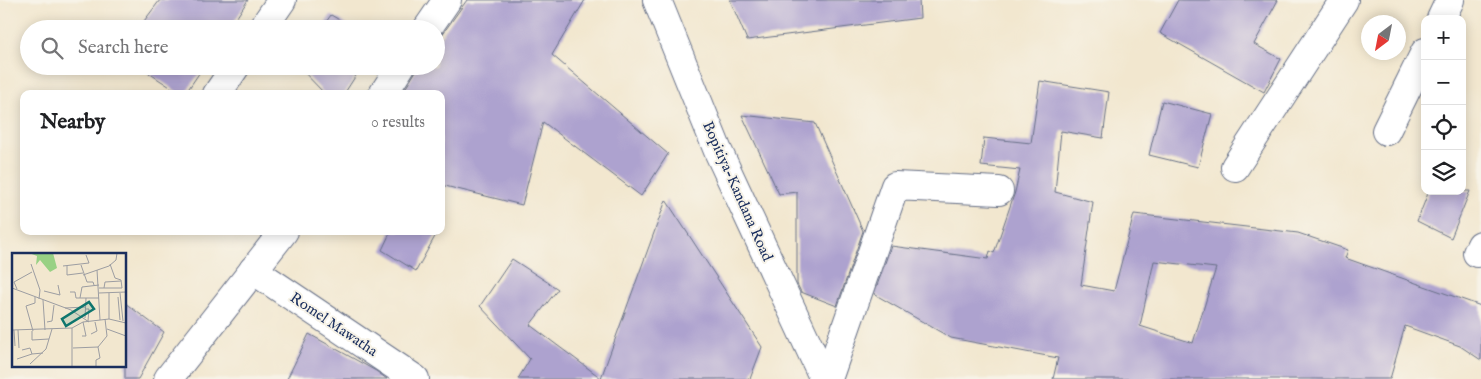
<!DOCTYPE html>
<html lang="en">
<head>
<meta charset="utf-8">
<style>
	body { margin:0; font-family:"IM FELL English",serif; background:#f2f2f2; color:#202124 }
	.controls { position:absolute; right:15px; top:15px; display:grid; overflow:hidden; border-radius:10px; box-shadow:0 2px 12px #0003 }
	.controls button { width:45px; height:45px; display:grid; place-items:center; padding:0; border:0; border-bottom:1px solid #e0e0e0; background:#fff; color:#202124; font:25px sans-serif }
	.compass { position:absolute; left:1361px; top:15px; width:45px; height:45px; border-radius:50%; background:#fff; box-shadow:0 2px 12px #0003; rotate:212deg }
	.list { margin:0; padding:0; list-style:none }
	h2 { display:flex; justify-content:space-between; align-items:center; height:65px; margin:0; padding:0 20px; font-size:21px }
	h2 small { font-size:16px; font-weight:400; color:#757577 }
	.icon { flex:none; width:28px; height:28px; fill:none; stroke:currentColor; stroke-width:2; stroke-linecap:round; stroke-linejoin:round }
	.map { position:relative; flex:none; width:1481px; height:379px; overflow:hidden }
	.search { position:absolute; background:#fff; box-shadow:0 2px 12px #0003; left:20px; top:20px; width:425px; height:55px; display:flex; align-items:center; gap:12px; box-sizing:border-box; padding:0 18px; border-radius:28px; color:#757577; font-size:19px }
	.panel { position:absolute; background:#fff; box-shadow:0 2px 12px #0003; left:20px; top:90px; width:425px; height:145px; border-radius:10px }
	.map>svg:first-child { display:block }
	.building { fill:#ada2cf; fill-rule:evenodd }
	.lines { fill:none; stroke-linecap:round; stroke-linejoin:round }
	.minor-casing { stroke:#666f86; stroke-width:30 }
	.tertiary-casing { stroke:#666f86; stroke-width:30 }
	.minor { stroke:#fff; stroke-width:28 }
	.tertiary { stroke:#fff; stroke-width:28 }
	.labels { text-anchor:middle; stroke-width:4; stroke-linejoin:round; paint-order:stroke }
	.street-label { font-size:15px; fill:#1b2f5e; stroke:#f7f3e8 }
	.inset-road { fill:none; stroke:#9c9da2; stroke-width:1 }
	.view { fill:#0f766e; fill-opacity:0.15; stroke:#0f766e; stroke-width:2.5 }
	.inset-edge { fill:none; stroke:#1b2f5e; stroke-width:2.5 }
</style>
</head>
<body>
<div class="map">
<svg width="1481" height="379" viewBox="0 0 1481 379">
	<rect width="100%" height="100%" fill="#f7f3e8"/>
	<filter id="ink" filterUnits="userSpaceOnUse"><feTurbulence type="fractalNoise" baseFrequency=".02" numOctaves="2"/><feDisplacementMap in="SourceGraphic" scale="10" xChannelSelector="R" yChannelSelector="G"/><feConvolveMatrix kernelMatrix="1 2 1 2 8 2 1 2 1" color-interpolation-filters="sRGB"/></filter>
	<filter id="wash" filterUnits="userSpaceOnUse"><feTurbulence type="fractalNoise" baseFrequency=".0096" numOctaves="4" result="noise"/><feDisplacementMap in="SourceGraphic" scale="20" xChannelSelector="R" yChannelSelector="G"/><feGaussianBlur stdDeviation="1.12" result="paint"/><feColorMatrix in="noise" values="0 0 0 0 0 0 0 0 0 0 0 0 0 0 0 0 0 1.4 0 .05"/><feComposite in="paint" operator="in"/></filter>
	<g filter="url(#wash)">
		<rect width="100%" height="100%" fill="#f2e7cf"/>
		<g id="blocks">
			<g class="building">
				<path d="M160,0h88l-19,29h-91z"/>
				<path d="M467,0h118l-33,55 116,99 -27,42 -98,-74 -21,83 -81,-20v-91h-39l17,-28h17v-23z"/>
				<path d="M730,0h189l1,18 -173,22z"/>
				<path d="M1178,0h100l-24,44 27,15 -17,33 -104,-59z"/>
				<path d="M331,15l24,14h-34z"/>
				<path d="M138,66h66l-19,28h-4z"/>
				<path d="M298,66h64l-18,28h-19z"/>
				<path d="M1040,81l69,11 -6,46 -42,-7 -6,61 38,10 -12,83 33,6 20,-77 164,19 50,17 -3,8 136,48v54l-21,-14 -55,-20 -15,53h-337l5,-21 -107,-20 -77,-44 17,-48 97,13 2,-8 4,2 21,-61 5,-22 -39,-4 3,-28 47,5zM1154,261l62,7 -23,75 -53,-17z"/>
				<path d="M1162,101l50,13 -14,53 -49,-12z"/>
				<path d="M742,115l73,8 48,108 -26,75 -36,-14 -4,-8v-92l-18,2z"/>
				<path d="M1429,191h41l-19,47 -34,-17z"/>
				<path d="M666,200l96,147 -12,32h-232l12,-20 -50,-53 32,-47 46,30 -28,36 71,53z"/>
				<path d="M391,231h47l-22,40 -34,-21z"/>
				<path d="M125,303l39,29 -26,47h-13z"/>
				<path d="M309,334l67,37 11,8h-100z"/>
			</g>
		</g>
	</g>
	<g filter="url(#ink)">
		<use href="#blocks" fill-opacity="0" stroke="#666f86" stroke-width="1"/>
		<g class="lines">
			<defs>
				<g id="minor">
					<path d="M1441,19l9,-19"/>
					<path d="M262,29l20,-29"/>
					<path d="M427,29l20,-29"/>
					<path d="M217,94l19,-28"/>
					<path d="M383,94l18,-28"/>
					<path d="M1386,131l39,-79"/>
					<path d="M1235,167l109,-167"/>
					<path d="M1477,253l4,-8"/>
					<path d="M253,270l162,109"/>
					<path d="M168,379l116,-148"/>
					<path d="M828,379l67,-193 104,5"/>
				</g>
				<path id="tertiary" d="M657,0l61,151 106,228"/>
			</defs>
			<use href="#minor" class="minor-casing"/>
			<use href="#tertiary" class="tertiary-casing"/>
			<use href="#minor" class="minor"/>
			<use href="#tertiary" class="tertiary"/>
		</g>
	</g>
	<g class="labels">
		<g class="street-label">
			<text transform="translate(738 191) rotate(66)" y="5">Bopitiya-Kandana Road</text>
			<text transform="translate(334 324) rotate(34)" y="5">Romel Mawatha</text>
		</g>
	</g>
	<g transform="translate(12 253)">
		<rect width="114" height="114" fill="#f2e7cf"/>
		<path d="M17,0h24l4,15 -7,4 -10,-12 -4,5 1,-9z" fill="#98d184"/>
		<path class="inset-road" d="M19,11l9,26 -1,9M69,12l6,17h6l1,3M51,13l26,-3 -3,-8M55,13v9l16,-2M85,17l3,50M71,22l26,-9 7,-6 1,-7M0,35l59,22 18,12M87,35h23l-1,-8 -6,-2 -5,-14M92,35l1,-6 16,-1M5,36l-3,-7 18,-10M32,38l16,4 -2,-10M58,39h5l1,6h23M87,40l27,-1M97,40v26M108,40l3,28M106,44l2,23M68,45l2,-11 17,-2M31,47l2,30M53,55l21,-1M74,56h3l-1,12M73,65l1,-20M35,69l5,-1 2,-16M60,75v38M95,76l19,7M0,77l60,-2 11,-6 26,-3 17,4M2,77l1,16M6,77l1,18M20,78v9l17,-1M21,78l-7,-25 9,-3v-6M79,81l6,-3 -2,-9M70,83h4l-3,-14M61,95l25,-1 9,-11 -2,-17M10,97l8,-2 2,6 11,-1M5,106l15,-5M18,111l16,-15 6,-20M84,113v-6l4,-2 -2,-11"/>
		<path class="view" d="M77,49l5,7 -28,17 -4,-7z"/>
		<rect width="114" height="114" class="inset-edge"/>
	</g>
</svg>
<div class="controls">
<button>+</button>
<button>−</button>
<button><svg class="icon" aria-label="locate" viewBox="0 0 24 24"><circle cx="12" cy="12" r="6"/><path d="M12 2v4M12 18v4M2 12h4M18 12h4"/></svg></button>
<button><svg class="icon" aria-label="layers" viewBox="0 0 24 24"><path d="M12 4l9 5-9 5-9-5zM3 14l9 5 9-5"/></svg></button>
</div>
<svg class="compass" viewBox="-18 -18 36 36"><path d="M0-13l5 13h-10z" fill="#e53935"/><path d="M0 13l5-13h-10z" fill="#757577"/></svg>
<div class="search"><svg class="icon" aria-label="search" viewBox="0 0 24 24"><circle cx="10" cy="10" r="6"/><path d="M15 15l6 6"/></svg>Search here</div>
<section class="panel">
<h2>Nearby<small>0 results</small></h2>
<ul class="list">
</ul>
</section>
</div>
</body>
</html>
